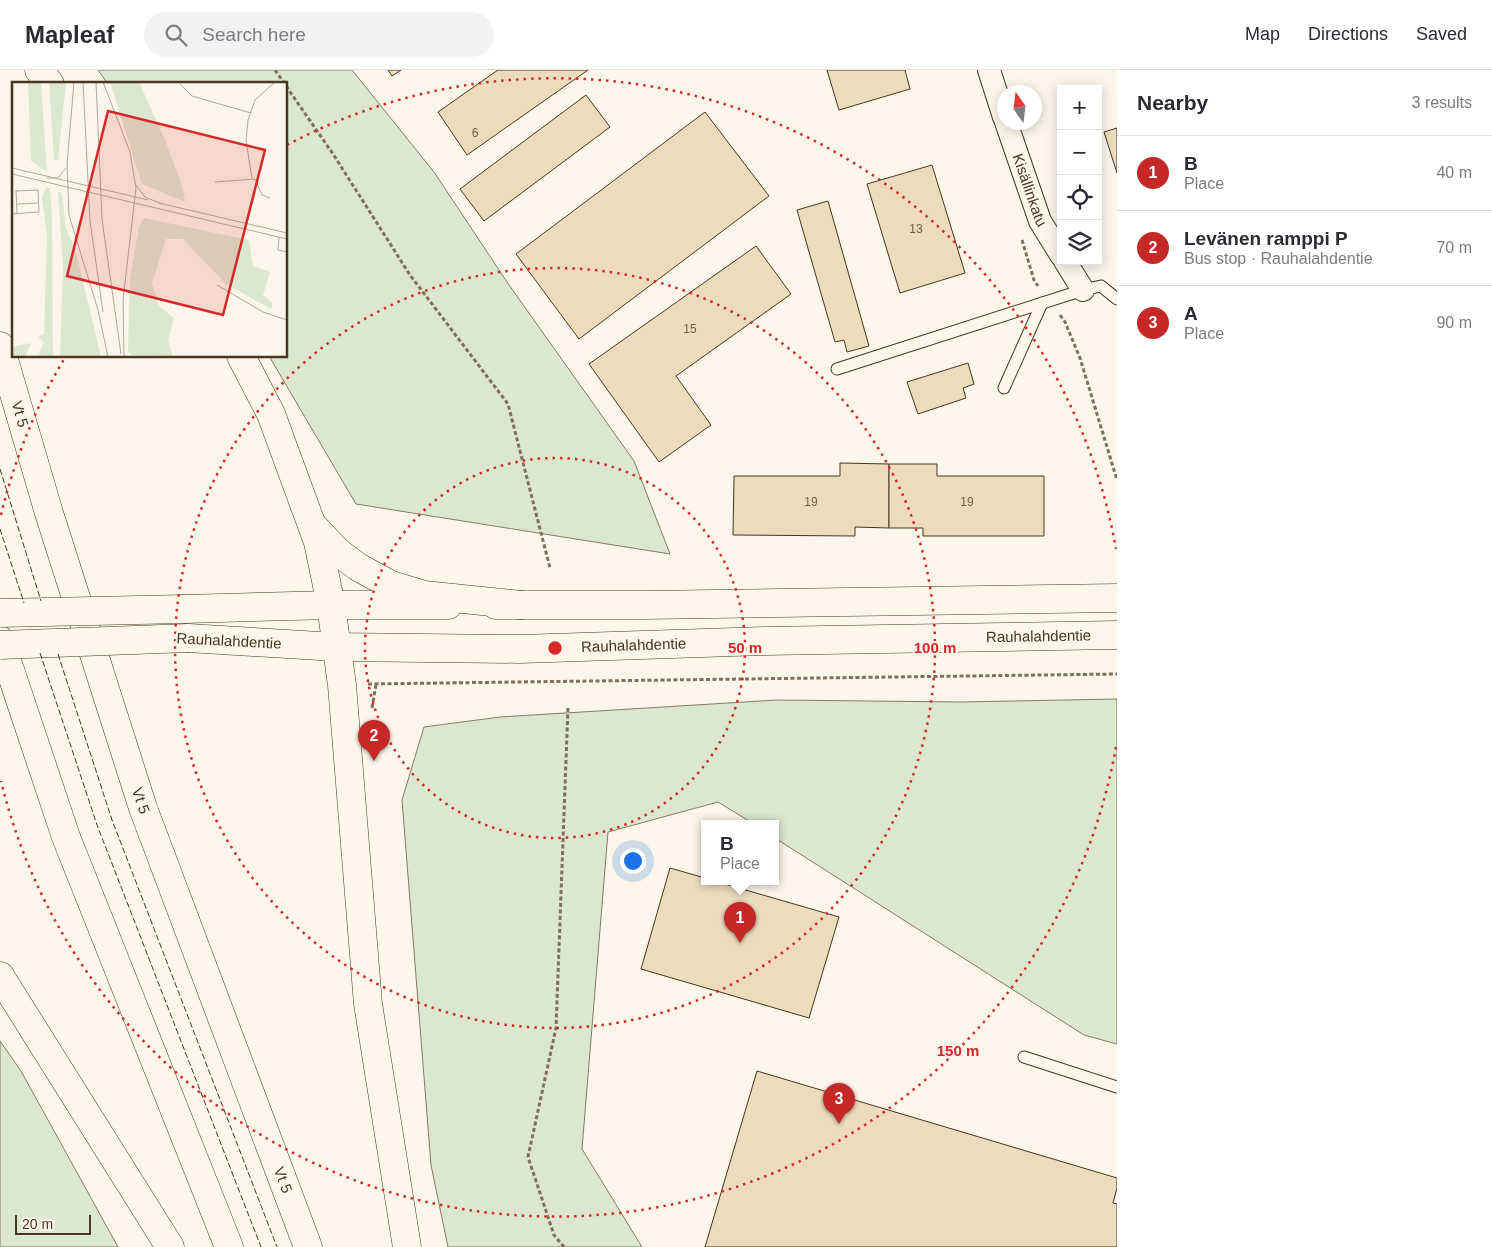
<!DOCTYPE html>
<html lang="en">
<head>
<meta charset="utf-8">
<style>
	body { margin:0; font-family:Arial,sans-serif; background:#f2f2f3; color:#2b2b33 }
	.controls { position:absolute; right:15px; top:15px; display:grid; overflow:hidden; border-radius:0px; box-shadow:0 2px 12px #0003 }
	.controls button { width:45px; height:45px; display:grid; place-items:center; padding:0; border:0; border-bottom:1px solid #e1e1e2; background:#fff; color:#2b2b33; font:25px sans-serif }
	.compass { position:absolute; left:997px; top:15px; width:45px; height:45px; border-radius:50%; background:#fff; box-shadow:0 2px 12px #0003; rotate:346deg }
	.scale { position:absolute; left:15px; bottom:12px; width:76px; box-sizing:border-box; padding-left:5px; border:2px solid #4a3520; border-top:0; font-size:14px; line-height:18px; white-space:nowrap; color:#4a3520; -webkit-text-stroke:4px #fbf6e9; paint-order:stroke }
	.you { position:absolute; left:632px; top:790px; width:18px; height:18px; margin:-12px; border:4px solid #fff; border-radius:50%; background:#1a73e8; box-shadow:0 0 0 8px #1a73e833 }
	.badge { display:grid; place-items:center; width:32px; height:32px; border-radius:50%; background:#c62828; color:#fff; font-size:16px; font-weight:700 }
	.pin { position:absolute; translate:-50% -41px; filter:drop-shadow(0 1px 2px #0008) }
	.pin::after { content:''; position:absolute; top:26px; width:18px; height:15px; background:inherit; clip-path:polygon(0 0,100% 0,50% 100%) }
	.popup { position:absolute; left:701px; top:750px; width:78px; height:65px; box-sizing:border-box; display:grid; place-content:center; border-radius:0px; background:#fff; filter:drop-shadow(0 1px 4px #0005); font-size:16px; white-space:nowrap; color:#7c7c81 }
	.popup b { font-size:19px; color:#2b2b33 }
	.popup::after { content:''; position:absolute; left:50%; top:100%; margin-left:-10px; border:10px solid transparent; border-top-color:#fff }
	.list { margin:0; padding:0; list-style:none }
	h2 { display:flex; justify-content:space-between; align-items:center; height:65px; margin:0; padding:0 20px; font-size:21px }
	h2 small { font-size:16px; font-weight:400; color:#7c7c81 }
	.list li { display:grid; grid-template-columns:32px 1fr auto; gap:15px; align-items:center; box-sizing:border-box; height:75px; padding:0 20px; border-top:1px solid #e1e1e2 }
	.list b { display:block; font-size:19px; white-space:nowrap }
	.list p { margin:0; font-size:16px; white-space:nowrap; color:#7c7c81 }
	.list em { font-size:16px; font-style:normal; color:#7c7c81 }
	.icon { flex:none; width:28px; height:28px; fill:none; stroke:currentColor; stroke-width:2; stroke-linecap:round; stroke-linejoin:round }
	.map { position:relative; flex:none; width:1117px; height:1177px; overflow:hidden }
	header { display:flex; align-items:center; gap:30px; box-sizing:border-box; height:70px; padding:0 25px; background:#fff; border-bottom:1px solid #e1e1e2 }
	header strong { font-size:24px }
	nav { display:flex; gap:28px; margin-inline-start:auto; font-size:18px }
	.search { width:350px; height:45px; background:#f2f2f3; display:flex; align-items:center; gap:12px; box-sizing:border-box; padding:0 18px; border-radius:28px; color:#7c7c81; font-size:19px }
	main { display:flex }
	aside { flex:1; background:#fff }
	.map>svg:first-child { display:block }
	.green { fill:#dce7d0; stroke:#887966 }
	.building { fill:#ecdcbc; stroke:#4a3520 }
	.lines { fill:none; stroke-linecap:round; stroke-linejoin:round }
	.lane-casing { stroke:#4a3520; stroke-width:13 }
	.street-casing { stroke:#4a3520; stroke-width:24 }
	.secondary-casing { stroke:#4a3520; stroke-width:29 }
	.highway-casing { stroke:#4a3520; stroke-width:29 }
	.path { stroke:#7f6f5c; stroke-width:3; stroke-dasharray:4 2.5; stroke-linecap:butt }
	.lane { stroke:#fbf6e9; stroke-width:11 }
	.street { stroke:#fbf6e9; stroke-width:22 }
	.secondary { stroke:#fbf6e9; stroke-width:28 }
	.highway { stroke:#fbf6e9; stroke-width:28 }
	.secondary-bridge-casing { stroke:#4a3520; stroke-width:29; stroke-linecap:butt }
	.secondary-bridge { stroke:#fbf6e9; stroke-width:28 }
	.fence { stroke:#4a3520; stroke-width:1; stroke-dasharray:6 2.5; stroke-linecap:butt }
	.ring { fill:none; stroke:#d62828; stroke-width:2.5; stroke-dasharray:2.5 5 }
	.labels { text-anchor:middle; stroke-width:4; stroke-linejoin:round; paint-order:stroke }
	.number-label { font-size:12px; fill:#725f47 }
	.street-label { font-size:15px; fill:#4a3520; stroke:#fbf6e9 }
	.inset-road { fill:none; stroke:#b4a999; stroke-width:1 }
	.view { fill:#d62828; fill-opacity:0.15; stroke:#d62828; stroke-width:2.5 }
	.inset-edge { fill:none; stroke:#4a3520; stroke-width:2.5 }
	.centre { fill:#d62828; stroke:#fbf6e9; stroke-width:2.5 }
	.ring-label { font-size:15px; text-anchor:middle; font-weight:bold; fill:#d62828; stroke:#fbf6e9; stroke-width:4; stroke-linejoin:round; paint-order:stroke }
</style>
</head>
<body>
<header>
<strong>Mapleaf</strong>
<div class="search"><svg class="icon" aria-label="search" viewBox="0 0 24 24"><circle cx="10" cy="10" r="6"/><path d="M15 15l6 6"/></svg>Search here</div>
<nav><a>Map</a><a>Directions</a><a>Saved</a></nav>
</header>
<main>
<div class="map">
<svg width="1117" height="1177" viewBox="0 0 1117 1177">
	<rect width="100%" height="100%" fill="#fbf6e9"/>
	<g class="green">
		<path d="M98,0h254l82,102 75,113 125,176 36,93 -314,-50 -87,-148h17v-272h-178z"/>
		<path d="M1117,629v345l-33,-9 -309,-197v-14h-21l-36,-22 -110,30 -26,317 60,98h-194l-17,-82 -29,-365 22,-73 76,-10 277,-17 184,2z"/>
		<path d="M0,971l21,30 97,176h-118z"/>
	</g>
	<g class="building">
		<path d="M388,0h13l-9,6z"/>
		<path d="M498,0h90l-121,85 -29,-43z"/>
		<path d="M827,0h78l5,19 -71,21z"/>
		<path d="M586,25l24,32 -126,94 -24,-32z"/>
		<path d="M705,42l64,84 -190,143 -63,-85z"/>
		<path d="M1117,58v45l-13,-41z"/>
		<path d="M932,95l33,108 -65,20 -33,-109z"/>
		<path d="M828,131l41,145 -22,6 -3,-12 -9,2 -38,-132z"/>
		<path d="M756,176l35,48 -115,82 35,49 -52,37 -70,-98z"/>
		<path d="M968,293l6,21 -11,4 3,10 -48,16 -11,-32z"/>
		<path d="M840,393l49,1v64l-34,-1v9l-122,-1 1,-59h106z"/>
		<path d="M889,394h48v12h107v60h-121v-8h-34z"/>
		<path d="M670,798l35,10v4h13l121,35 -30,101 -168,-49z"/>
		<path d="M757,1001l360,107v10l-4,15 4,1v43h-412z"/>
	</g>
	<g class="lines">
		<defs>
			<g id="lane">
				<path d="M837,299l246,-79 18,-4 16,13"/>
				<path d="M1004,318l38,-85"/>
				<path d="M1024,987l93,30"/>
			</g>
			<g id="street">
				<path d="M989,0l15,47"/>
				<path id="s1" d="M1006,52l34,99 21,34"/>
				<path d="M1065,191l18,29"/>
			</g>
			<g id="secondary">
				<path d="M496,535h149l472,-7"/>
				<path d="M185,539l146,-4h117"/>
				<path id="s2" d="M188,568l148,9 184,2 246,-8 351,-6"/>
			</g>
			<g id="highway">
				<path d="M39,0l11,14"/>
				<path id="s3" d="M0,276l49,167 94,295 165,439"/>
				<path d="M241,286l30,58 47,128 13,63 11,80 26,319 39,243"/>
				<path d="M315,458l23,24 20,15 33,18 33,10 97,10"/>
				<path d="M0,570l66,197 163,410"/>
				<path d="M0,906l170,271"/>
			</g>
		</defs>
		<use href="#lane" class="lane-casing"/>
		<use href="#street" class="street-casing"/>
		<use href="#secondary" class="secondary-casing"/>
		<use href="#highway" class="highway-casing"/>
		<g class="path">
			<path d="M275,0l10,14"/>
			<path d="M286,16l47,68 77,121 98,129 42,164"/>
			<path d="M1022,170l12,40 4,6"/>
			<path d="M1060,245l5,7 15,36 37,122"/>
			<path d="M368,614l749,-10"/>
			<path d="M372,638l4,-24"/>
			<path d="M564,1177l-10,-12 -26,-78 28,-129 12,-321"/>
		</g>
		<use href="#lane" class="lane"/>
		<use href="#street" class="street"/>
		<use href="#secondary" class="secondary"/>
		<use href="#highway" class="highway"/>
		<defs>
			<g id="secondary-bridge">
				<path d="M0,543l185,-4"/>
				<path d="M0,575l188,-7"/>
			</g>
		</defs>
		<use href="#secondary-bridge" class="secondary-bridge-casing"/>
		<use href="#secondary-bridge" class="secondary-bridge"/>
		<g class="fence">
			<path d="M0,399l41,132"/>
			<path d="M0,459l24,74"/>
			<path d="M40,583l57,172 164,422"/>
			<path d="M58,584l54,166 165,427"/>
		</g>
	</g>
	<g class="ring">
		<circle cx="555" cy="578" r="190"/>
		<circle cx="555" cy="578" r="380"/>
		<path d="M1116 677A570 570 0 0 1 1 711M1 445A570 570 0 0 1 64 289M287 75A570 570 0 0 1 1116 479"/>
	</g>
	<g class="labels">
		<g class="number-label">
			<text x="475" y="67">6</text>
			<text x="916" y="163">13</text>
			<text x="690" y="263">15</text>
			<text x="811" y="436">19</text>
			<text x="967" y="436">19</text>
		</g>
		<g class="street-label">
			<text dy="5" stroke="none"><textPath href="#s1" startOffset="72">Kisällinkatu</textPath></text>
			<text dy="5" stroke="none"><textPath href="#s3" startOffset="71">Vt 5</textPath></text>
			<text dy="5" stroke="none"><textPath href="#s2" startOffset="851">Rauhalahdentie</textPath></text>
			<text transform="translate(229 571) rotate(3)" y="5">Rauhalahdentie</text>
			<text dy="5" stroke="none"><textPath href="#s2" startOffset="446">Rauhalahdentie</textPath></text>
			<text dy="5" stroke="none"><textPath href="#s3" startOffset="476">Vt 5</textPath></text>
			<text dy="5" stroke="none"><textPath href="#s3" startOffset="881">Vt 5</textPath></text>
		</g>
	</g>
	<g transform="translate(12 12)">
		<rect width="275" height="275" fill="#fbf6e9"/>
		<path d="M16,0h13l6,90 -16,-11zM37,0h17l-8,78h-4zM98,0h29l26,58 18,48 2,14 -43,-18zM34,105l4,1 2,28 1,141h-15l6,-15 -6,-5 6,-3 3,-98 -5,-38zM46,110l4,1 4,35 10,24 25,105h-41l3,-91zM132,136l105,22 4,26 17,6 -7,23 10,8 -2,6 -45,-25 -43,-45h-17l-14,44 7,23 15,12 -6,23 5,15 -41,-1 -4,-4 2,-72 9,-52zM19,261l-6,14h-13v-10z" fill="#dce7d0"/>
		<path class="inset-road" d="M62,0l-7,82 2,51 29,95 10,47M71,0l7,139 13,91M84,0l6,137 19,135M91,0l27,70 6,36 -13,112 1,57M168,2l12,12 59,17M0,86l136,32M0,92l275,65M35,96h11l8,-10M240,97l-6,-39 2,-20 7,-20 20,-18M203,100l40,-3 7,16 8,3M124,103l9,12 17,7M4,108l1,23M147,121l128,30M5,122l22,-1M0,132l27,-2 -1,-22 -22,1M267,155l-1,13 9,2M205,203l46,27 24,8"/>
		<path class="view" d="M96,29l157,39 -42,165 -156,-39z"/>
		<rect width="275" height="275" class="inset-edge"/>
	</g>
	<circle cx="555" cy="578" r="8" class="centre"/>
	<g class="ring-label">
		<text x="745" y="583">50 m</text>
		<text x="935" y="583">100 m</text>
		<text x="958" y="986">150 m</text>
	</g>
</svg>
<div class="controls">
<button>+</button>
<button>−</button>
<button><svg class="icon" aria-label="locate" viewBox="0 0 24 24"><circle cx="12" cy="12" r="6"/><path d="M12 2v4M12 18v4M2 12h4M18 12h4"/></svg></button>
<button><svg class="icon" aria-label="layers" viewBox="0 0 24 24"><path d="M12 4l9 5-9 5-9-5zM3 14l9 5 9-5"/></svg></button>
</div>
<svg class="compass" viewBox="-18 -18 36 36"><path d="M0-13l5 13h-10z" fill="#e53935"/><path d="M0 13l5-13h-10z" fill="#7c7c81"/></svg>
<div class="scale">20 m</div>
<div class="you"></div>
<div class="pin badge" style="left:740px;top:873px">1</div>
<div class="popup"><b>B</b>Place</div>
<div class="pin badge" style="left:374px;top:691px">2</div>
<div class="pin badge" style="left:839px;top:1054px">3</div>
</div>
<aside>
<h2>Nearby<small>3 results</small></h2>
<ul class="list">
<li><span class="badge">1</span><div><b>B</b><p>Place</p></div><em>40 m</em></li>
<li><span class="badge">2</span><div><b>Levänen ramppi P</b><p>Bus stop · Rauhalahdentie</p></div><em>70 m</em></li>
<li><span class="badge">3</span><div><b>A</b><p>Place</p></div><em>90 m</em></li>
</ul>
</aside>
</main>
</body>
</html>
